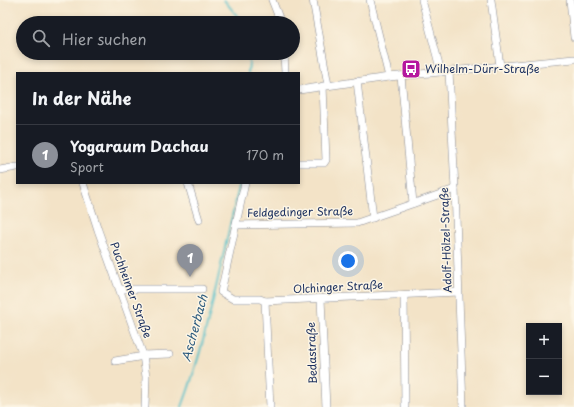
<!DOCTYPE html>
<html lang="de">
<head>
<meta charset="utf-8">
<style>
	body { margin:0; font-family:"Playpen Sans",sans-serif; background:#242831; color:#f1f3f6 }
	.controls { position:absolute; right:12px; bottom:12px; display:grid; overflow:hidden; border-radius:0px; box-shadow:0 2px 6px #0003 }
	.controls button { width:36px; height:36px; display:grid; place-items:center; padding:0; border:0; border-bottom:1px solid #363941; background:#171b24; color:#f1f3f6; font:20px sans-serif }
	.you { position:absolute; left:348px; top:261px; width:14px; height:14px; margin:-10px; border:3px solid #fff; border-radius:50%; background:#1a73e8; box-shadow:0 0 0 6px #1a73e833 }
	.badge { display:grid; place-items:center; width:26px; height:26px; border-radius:50%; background:#8c9099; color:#fff; font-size:13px; font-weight:700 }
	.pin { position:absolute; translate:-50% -33px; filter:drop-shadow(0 1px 2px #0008) }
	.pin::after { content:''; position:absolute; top:21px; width:14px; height:12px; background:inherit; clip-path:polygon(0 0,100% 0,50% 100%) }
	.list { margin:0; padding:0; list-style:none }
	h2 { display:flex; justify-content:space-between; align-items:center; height:52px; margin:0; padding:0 16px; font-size:17px }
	h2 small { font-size:13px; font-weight:400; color:#9ea1a6 }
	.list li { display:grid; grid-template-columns:26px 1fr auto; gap:12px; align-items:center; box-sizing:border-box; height:60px; padding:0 16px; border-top:1px solid #363941 }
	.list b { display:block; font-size:15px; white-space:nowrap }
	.list p { margin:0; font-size:13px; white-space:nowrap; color:#9ea1a6 }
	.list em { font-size:13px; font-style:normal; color:#9ea1a6 }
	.icon { flex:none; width:22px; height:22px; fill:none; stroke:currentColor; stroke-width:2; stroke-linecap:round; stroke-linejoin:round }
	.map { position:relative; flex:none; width:574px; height:407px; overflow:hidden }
	.search { position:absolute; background:#171b24; box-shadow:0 2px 6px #0003; left:16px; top:16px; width:284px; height:44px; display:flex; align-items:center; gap:10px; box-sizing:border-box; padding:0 14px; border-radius:22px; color:#9ea1a6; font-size:15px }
	.panel { position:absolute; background:#171b24; box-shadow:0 2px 6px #0003; left:16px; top:72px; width:284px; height:112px; border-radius:0px }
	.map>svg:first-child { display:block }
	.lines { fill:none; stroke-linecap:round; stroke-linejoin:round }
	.stream { stroke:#51bfc8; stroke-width:2 }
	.minor-casing { stroke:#878992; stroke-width:8 }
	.minor { stroke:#fff; stroke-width:7 }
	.labels { text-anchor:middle; stroke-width:3; stroke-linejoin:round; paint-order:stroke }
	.poi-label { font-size:11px; fill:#1b2f5e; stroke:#fcf5e5; text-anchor:start }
	.street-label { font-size:11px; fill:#1b2f5e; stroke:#fcf5e5 }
	.water-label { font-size:12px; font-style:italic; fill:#2b5a7e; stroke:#fcf5e5 }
</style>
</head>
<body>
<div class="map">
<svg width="574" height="407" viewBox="0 0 574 407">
	<rect width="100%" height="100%" fill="#fcf5e5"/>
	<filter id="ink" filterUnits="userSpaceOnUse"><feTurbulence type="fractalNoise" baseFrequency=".025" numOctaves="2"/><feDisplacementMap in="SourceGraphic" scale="8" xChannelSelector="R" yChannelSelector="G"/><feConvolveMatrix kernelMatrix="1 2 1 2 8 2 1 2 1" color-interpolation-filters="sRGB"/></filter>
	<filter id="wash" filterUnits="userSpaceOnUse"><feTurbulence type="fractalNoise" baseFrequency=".012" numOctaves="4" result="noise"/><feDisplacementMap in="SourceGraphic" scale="16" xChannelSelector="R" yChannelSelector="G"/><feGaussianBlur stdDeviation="0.9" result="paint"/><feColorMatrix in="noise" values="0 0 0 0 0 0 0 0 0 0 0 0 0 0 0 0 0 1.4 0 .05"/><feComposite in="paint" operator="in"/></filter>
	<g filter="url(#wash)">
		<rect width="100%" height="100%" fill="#f3e3c7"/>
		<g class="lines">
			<g class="stream">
				<path d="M224,0l19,23"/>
				<path d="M248,73l2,-20"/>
				<path d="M182,407c27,-72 39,-149 58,-224"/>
			</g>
		</g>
	</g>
	<g filter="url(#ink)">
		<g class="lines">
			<defs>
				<g id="minor">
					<path d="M272,0l9,23"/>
					<path d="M313,0l15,85"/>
					<path d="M370,0l19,77"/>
					<path d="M422,0l19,72"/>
					<path d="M491,0l9,66"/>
					<path d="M570,0l4,37"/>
					<path d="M284,53l1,20"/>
					<path d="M449,71l6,118 8,218"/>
					<path d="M401,76l12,127"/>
					<path d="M357,81l16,137"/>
					<path d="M299,90l90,-13 185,-18"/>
					<path d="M299,163h25l2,-3 -3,-74"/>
					<path d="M0,170l17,-3"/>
					<path d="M83,183l15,47 45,125 3,22 -1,30"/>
					<path d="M188,183l11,37"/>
					<path d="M245,183l-24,109 12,7h27l5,2 193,-9"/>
					<path d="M236,225l121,-2 98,-34"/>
					<path d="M120,289h82"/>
					<path d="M404,295l1,112"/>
					<path d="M321,299l5,108"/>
					<path d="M265,301l5,106"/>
					<path d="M143,355l27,-1"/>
					<path d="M115,361l29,-5"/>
				</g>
			</defs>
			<use href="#minor" class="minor-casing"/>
			<use href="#minor" class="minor"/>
		</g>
	</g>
	<defs>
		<symbol id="bus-square" viewBox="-11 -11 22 22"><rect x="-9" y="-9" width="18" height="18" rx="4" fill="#b5179e" stroke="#fcf5e5"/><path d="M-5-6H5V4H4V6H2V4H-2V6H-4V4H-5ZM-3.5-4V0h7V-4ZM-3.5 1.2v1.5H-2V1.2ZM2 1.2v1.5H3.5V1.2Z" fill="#fff"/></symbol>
	</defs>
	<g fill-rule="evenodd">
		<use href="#bus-square" x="400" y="58" width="22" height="22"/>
	</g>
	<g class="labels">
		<g class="poi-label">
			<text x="425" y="73">Wilhelm-Dürr-Straße</text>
		</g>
		<g class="street-label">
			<text transform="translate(300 212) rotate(-1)" y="4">Feldgedinger Straße</text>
			<text transform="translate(446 240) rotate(-92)" y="4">Adolf-Hölzel-Straße</text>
			<text transform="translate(338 287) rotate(-3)" y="4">Olchinger Straße</text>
			<text transform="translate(131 290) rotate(70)" y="4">Puchheimer Straße</text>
			<text transform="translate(312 353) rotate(-92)" y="4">Bedastraße</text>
		</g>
		<g class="water-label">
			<text transform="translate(195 328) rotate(-75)" y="4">Ascherbach</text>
		</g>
	</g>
</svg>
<div class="controls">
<button>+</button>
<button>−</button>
</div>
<div class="you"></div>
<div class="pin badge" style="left:190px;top:277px">1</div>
<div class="search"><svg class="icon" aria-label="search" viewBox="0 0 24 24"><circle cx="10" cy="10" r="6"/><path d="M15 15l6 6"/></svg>Hier suchen</div>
<section class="panel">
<h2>In der Nähe<small></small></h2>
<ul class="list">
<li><span class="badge">1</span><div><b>Yogaraum Dachau</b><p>Sport</p></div><em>170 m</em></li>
</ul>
</section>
</div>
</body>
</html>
